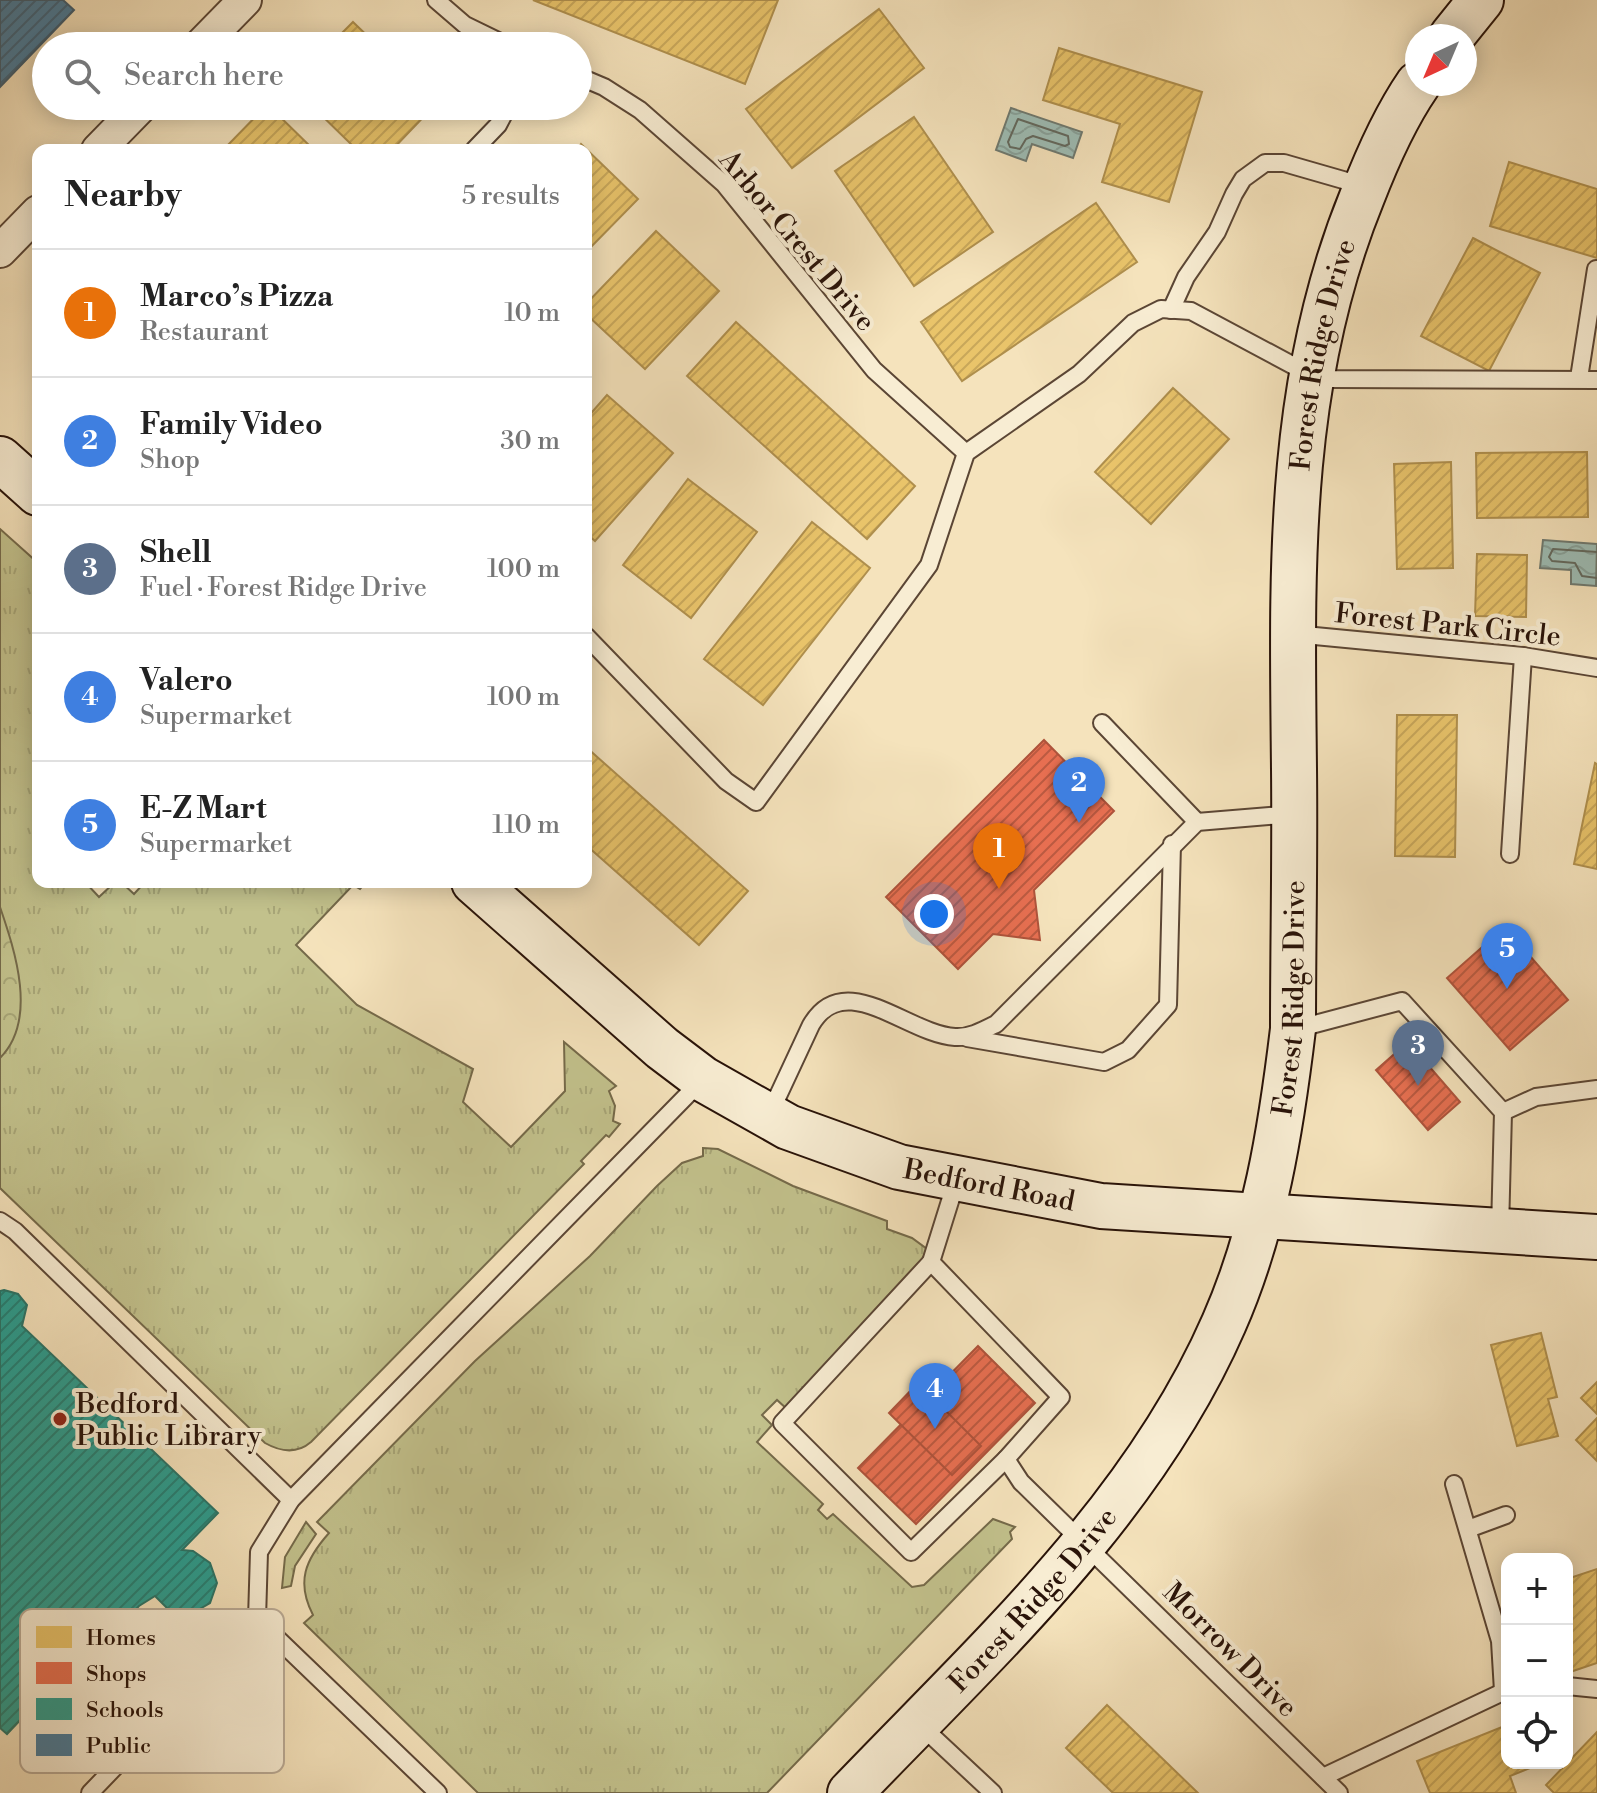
<!DOCTYPE html>
<html lang="en">
<head>
<meta charset="utf-8">
<style>
	body { margin:0; font-family:"Libre Bodoni",serif; background:#f6f6f6; color:#222 }
	.controls { position:absolute; right:24px; bottom:24px; display:grid; overflow:hidden; border-radius:16px; box-shadow:0 4px 20px #0003 }
	.controls button { width:72px; height:72px; display:grid; place-items:center; padding:0; border:0; border-bottom:2px solid #e0e0e0; background:#fff; color:#222; font:40px sans-serif }
	.compass { position:absolute; left:1405px; top:24px; width:72px; height:72px; border-radius:50%; background:#fff; box-shadow:0 4px 20px #0003; rotate:224deg }
	.you { position:absolute; left:934px; top:914px; width:28px; height:28px; margin:-20px; border:6px solid #fff; border-radius:50%; background:#1a73e8; box-shadow:0 0 0 12px #1a73e833 }
	.badge { display:grid; place-items:center; width:52px; height:52px; border-radius:50%; background:#0f766e; color:#fff; font-size:26px; font-weight:700 }
	.pin { position:absolute; translate:-50% -66px; filter:drop-shadow(0 2px 4px #0008) }
	.pin::after { content:''; position:absolute; top:42px; width:28px; height:24px; background:inherit; clip-path:polygon(0 0,100% 0,50% 100%) }
	.list { margin:0; padding:0; list-style:none }
	h2 { display:flex; justify-content:space-between; align-items:center; height:104px; margin:0; padding:0 32px; font-size:34px }
	h2 small { font-size:26px; font-weight:400; color:#767676 }
	.list li { display:grid; grid-template-columns:52px 1fr auto; gap:24px; align-items:center; box-sizing:border-box; height:128px; padding:0 32px; border-top:2px solid #e0e0e0 }
	.list b { display:block; font-size:30px; white-space:nowrap }
	.list p { margin:0; font-size:26px; white-space:nowrap; color:#767676 }
	.list em { font-size:26px; font-style:normal; color:#767676 }
	.icon { flex:none; width:44px; height:44px; fill:none; stroke:currentColor; stroke-width:2; stroke-linecap:round; stroke-linejoin:round }
	.map { position:relative; flex:none; width:1597px; height:1793px; overflow:hidden }
	.search { position:absolute; background:#fff; box-shadow:0 4px 20px #0003; left:32px; top:32px; width:560px; height:88px; display:flex; align-items:center; gap:20px; box-sizing:border-box; padding:0 28px; border-radius:44px; color:#767676; font-size:30px }
	.panel { position:absolute; background:#fff; box-shadow:0 4px 20px #0003; left:32px; top:144px; width:560px; height:744px; border-radius:16px }
	.map>svg:first-child { display:block }
	.grass { fill:url(#grass-tufts); stroke:#756a4a; stroke-width:2 }
	.forest { fill:url(#forest-crowns); stroke:#756a4a; stroke-width:2 }
	.water { fill:url(#water-waves); stroke:#6e7970; stroke-width:2 }
	.homes { fill:url(#homes-hatch); stroke:#af8f4d; stroke-width:2 }
	.shops { fill:url(#shops-hatch); stroke:#ae533b; stroke-width:2 }
	.schools { fill:url(#schools-hatch); stroke:#297366; stroke-width:2 }
	.public { fill:url(#public-hatch); stroke:#3c5c70; stroke-width:2 }
	.lines { fill:none; stroke-linecap:round; stroke-linejoin:round }
	.shore { stroke:#62685e; stroke-width:2 }
	.service-casing { stroke:#5b4635; stroke-width:20 }
	.minor-casing { stroke:#5b4635; stroke-width:36 }
	.secondary-casing { stroke:#281208; stroke-width:48 }
	.service { stroke:#f8edd3; stroke-width:16 }
	.minor { stroke:#f8edd3; stroke-width:32 }
	.secondary { stroke:#f8edd3; stroke-width:44 }
	.poi-dot { fill:#8f2418; stroke:#f8edd3; stroke-width:3 }
	.labels { text-anchor:middle; stroke-width:8; stroke-linejoin:round; paint-order:stroke }
	.street-label { font-size:28px; fill:#281208; stroke:#f8edd3 }
	.poi-label { font-size:28px; fill:#281208; stroke:#f8edd3; text-anchor:start }
	.key { fill:#f8edd3; stroke:#baab96; stroke-width:2 }
	.key-label { font-size:22px; fill:#281208 }
</style>
</head>
<body>
<div class="map">
<svg width="1597" height="1793" viewBox="0 0 1597 1793">
	<defs>
		<pattern id="grass-tufts" width="24" height="20" patternUnits="userSpaceOnUse" patternTransform="scale(2)"><rect width="24" height="20" fill="#c2c18c"/><path d="M3 7l-1-3M5 7V3M7 7l1-3M15 17l-1-3M17 17v-4M19 17l1-3" fill="none" stroke="#a7a577"/></pattern>
		<pattern id="forest-crowns" width="20" height="18" patternUnits="userSpaceOnUse" patternTransform="scale(2)"><rect width="20" height="18" fill="#c2c18c"/><path d="M2 6a3 3 0 1 1 6 0M12 15a3 3 0 1 1 6 0" fill="none" stroke="#a7a577"/></pattern>
		<pattern id="water-waves" width="16" height="10" patternUnits="userSpaceOnUse" patternTransform="scale(2)"><rect width="16" height="10" fill="#9dbdb5"/><path d="M0 5q4-4 8 0t8 0" fill="none" stroke="#87a19a"/></pattern>
		<pattern id="homes-hatch" width="6" height="6" patternUnits="userSpaceOnUse" patternTransform="scale(2)"><rect width="6" height="6" fill="#e9c46a"/><path d="M-1 1l2-2M0 6l6-6M5 7l2-2" fill="none" stroke="#c8a75a"/></pattern>
		<pattern id="shops-hatch" width="6" height="6" patternUnits="userSpaceOnUse" patternTransform="scale(2)"><rect width="6" height="6" fill="#e76f51"/><path d="M-1 1l2-2M0 6l6-6M5 7l2-2" fill="none" stroke="#bb5a41"/></pattern>
		<pattern id="schools-hatch" width="6" height="6" patternUnits="userSpaceOnUse" patternTransform="scale(2)"><rect width="6" height="6" fill="#2a9d8f"/><path d="M-1 1l2-2M0 6l6-6M5 7l2-2" fill="none" stroke="#247f73"/></pattern>
		<pattern id="public-hatch" width="6" height="6" patternUnits="userSpaceOnUse" patternTransform="scale(2)"><rect width="6" height="6" fill="#457b9d"/><path d="M-1 1l2-2M0 6l6-6M5 7l2-2" fill="none" stroke="#3a637e"/></pattern>
	</defs>
	<rect width="100%" height="100%" fill="#f5e3bc"/>
	<filter id="stains"><feTurbulence type="fractalNoise" baseFrequency=".0025" numOctaves="4"/><feColorMatrix values="0 0 0 0 .2 0 0 0 0 .09 0 0 0 0 .02 0 0 0 .5 -.17"/></filter>
	<radialGradient id="worn" r=".72"><stop offset=".6" stop-color="#630" stop-opacity="0"/><stop offset="1" stop-color="#630" stop-opacity=".3"/></radialGradient>
	<g class="grass">
		<path d="M0,529l38,34v319h47l14,15 16,-15h6l13,12 11,-12h221l-6,7 -7,-4 -57,60 61,60 116,64 -10,33 48,45 54,-56 -1,-49 52,44 -7,5 6,15 -2,15 7,3 -11,13 -3,-2 -25,26 3,3 -273,278c-14,12 -30,10 -46,1l-265,-255z"/>
		<path d="M703,1148l15,1 75,37 94,35v8l25,9 15,11 -4,15 -136,145 -10,-9 -15,15 10,10 -15,17 66,62 -5,6 9,9 6,-5 79,73 12,-2 69,-66 22,8 -5,5 2,7 -245,254h-289l-174,-170 9,-8c-17,-33 -8,-55 16,-82l-12,-11 158,-161 115,-105 67,-70 25,-23 21,-7z"/>
		<path d="M306,1522l10,12 -21,32 -4,20 -9,2 3,-31z"/>
	</g>
	<path class="forest" d="M0,907c15,44 38,113 0,151z"/>
	<g class="water">
		<path d="M1011,108l71,24 -9,26 -41,-14 -6,17 -30,-11z"/>
		<path d="M1543,540l54,4 -1,42 -25,-2v-14l-31,-2z"/>
	</g>
	<g class="homes">
		<path d="M533,0h245l-33,84z"/>
		<path d="M879,9l45,59 -132,100 -46,-59z"/>
		<path d="M353,22l25,24h-49z"/>
		<path d="M1059,48l143,44 -33,110 -67,-20 18,-58 -77,-24z"/>
		<path d="M266,106h3l45,44h-91z"/>
		<path d="M312,106h122l-42,44h-35z"/>
		<path d="M914,117l79,115 -79,54 -79,-115z"/>
		<path d="M581,144l57,55 -52,53v-102h-10z"/>
		<path d="M1509,162l88,27v69l-107,-32z"/>
		<path d="M1096,203l41,59 -175,119 -41,-59z"/>
		<path d="M656,231l63,60 -74,78 -59,-55v-10z"/>
		<path d="M1473,238l67,35 -51,98 -68,-35z"/>
		<path d="M736,322l179,164 -48,53 -180,-163z"/>
		<path d="M1173,388l56,51 -78,85 -56,-52z"/>
		<path d="M607,395l66,58 -78,88 -9,-8v-114z"/>
		<path d="M1587,452l1,65 -111,1 -1,-65z"/>
		<path d="M1451,462l2,106 -56,1 -3,-105z"/>
		<path d="M688,479l69,53 -66,86 -68,-53z"/>
		<path d="M812,522l58,46 -107,137 -59,-46z"/>
		<path d="M1477,554l50,1 -1,62 -51,-1z"/>
		<path d="M1397,715h60l-2,142 -60,-1z"/>
		<path d="M586,747l162,144 -49,54 -113,-100z"/>
		<path d="M1595,763l2,1v105l-23,-5z"/>
		<path d="M1541,1333l16,64 -9,2 10,37 -41,10 -26,-101z"/>
		<path d="M1597,1382v32l-16,-16z"/>
		<path d="M1597,1418v43l-21,-21z"/>
		<path d="M1597,1569v94l-30,10v-94z"/>
		<path d="M1107,1705l91,88h-85l-47,-45z"/>
		<path d="M1507,1725v38l33,1 -30,12 6,17h-86l-13,-32z"/>
		<path d="M1597,1732v61h-43l-8,-8z"/>
	</g>
	<g class="shops">
		<path d="M1044,740l70,71 -80,79 6,50 -47,-6 -35,35 -72,-72z"/>
		<path d="M1505,927l63,73 -58,50 -63,-72z"/>
		<path d="M1408,1042l52,60 -32,28 -52,-60z"/>
		<path d="M978,1346l57,57 -119,121 -58,-56z"/>
		<path d="M918,1383l63,63 -29,29 -63,-62z"/>
	</g>
	<path class="schools" d="M4,1290l14,4 9,11 -5,21 196,187 -36,37 11,1 17,12 7,20 -7,20 -19,11 -21,-3 -15,-15 -16,10 -25,26 -14,37 -23,-9 -70,74 -7,-6v-437z"/>
	<path class="public" d="M0,0h63l11,10 -74,77z"/>
	<g class="lines">
		<g class="shore">
			<path d="M1018,119l50,17 1,8 -4,2 -32,-10 -7,3 -6,10 -10,-2 -2,-5z"/>
			<path d="M1597,552l-44,-3 -4,8 3,4 23,2 7,13 15,2"/>
		</g>
		<defs>
			<g id="service">
				<path d="M436,0l29,25 43,21"/>
				<path d="M578,76l26,11 36,23 84,74 150,186 92,83"/>
				<path d="M474,150l24,-25 10,-19"/>
				<path d="M1171,310l15,-33 31,-45 17,-38 9,-15 22,-16h19l80,23"/>
				<path d="M1579,378l17,-109"/>
				<path d="M1294,634l229,22 74,12"/>
				<path d="M586,636l140,145 30,21 173,-237 37,-112 113,-79 54,-51 28,-14 30,2 118,63 24,5 264,1"/>
				<path d="M1102,723l95,99"/>
				<path d="M1510,854l13,-198"/>
				<path d="M1296,1029l106,-28 101,111 -3,118"/>
				<path d="M967,1038l137,24 24,-12 40,-45 4,-161"/>
				<path d="M1503,1112l33,-15 61,-8"/>
				<path d="M770,1113l41,-88c34,-58 96,9 144,12 15,1 29,-7 41,-13l201,-202 96,-8"/>
				<path d="M956,1182l-25,80 130,135 -55,62 15,23 318,311"/>
				<path d="M0,1221l15,10 276,269"/>
				<path d="M931,1262l-149,161 129,129 95,-93"/>
				<path d="M1454,1484l46,157 3,50"/>
				<path d="M1468,1529l38,-14"/>
				<path d="M1567,1686l30,3"/>
				<path d="M918,1723l75,70"/>
				<path d="M1323,1777l184,-87"/>
				<path d="M90,1793l167,-174"/>
				<path d="M438,1793l-181,-174 2,-67 32,-52 410,-419"/>
			</g>
			<g id="minor">
				<path d="M200,46l45,-46"/>
				<path d="M98,150l43,-44"/>
				<path d="M0,251l38,-39"/>
			</g>
			<g id="secondary">
				<path d="M1452,36l29,-36"/>
				<path d="M0,459l38,34"/>
				<path id="s1" d="M474,882l188,166 41,31 85,48 111,40 202,39 496,31"/>
				<path id="s2" d="M850,1793c138,-144 293,-284 374,-470 41,-93 57,-194 69,-294 0,-86 2,-173 1,-260 -2,-197 -8,-386 68,-572 15,-39 32,-78 56,-113"/>
			</g>
		</defs>
		<use href="#service" class="service-casing"/>
		<use href="#minor" class="minor-casing"/>
		<use href="#secondary" class="secondary-casing"/>
		<use href="#service" class="service"/>
		<use href="#minor" class="minor"/>
		<use href="#secondary" class="secondary"/>
	</g>
	<circle class="poi-dot" cx="60" cy="1419" r="8"/>
	<g class="labels">
		<g class="street-label">
			<text transform="translate(798 240) rotate(50)" y="10">Arbor Crest Drive</text>
			<text dy="10" stroke="none"><textPath href="#s2" startOffset="1584">Forest Ridge Drive</textPath></text>
			<text transform="translate(1448 624) rotate(6)" y="10">Forest Park Circle</text>
			<text dy="10" stroke="none"><textPath href="#s2" startOffset="938">Forest Ridge Drive</textPath></text>
			<text dy="10" stroke="none"><textPath href="#s1" startOffset="610">Bedford Road</textPath></text>
			<text dy="10" stroke="none"><textPath href="#s2" startOffset="266">Forest Ridge Drive</textPath></text>
			<text transform="translate(1231 1649) rotate(45)" y="10">Morrow Drive</text>
		</g>
		<g class="poi-label">
			<text x="76" y="1413">Bedford<tspan x="76" dy="32">Public Library</tspan></text>
		</g>
	</g>
	<rect x="20" y="1609" width="264" height="164" rx="12" class="key"/>
	<rect x="36" y="1626" width="36" height="22" fill="#e9c46a"/>
	<rect x="36" y="1662" width="36" height="22" fill="#e76f51"/>
	<rect x="36" y="1698" width="36" height="22" fill="#2a9d8f"/>
	<rect x="36" y="1734" width="36" height="22" fill="#457b9d"/>
	<g class="key-label">
		<text x="86" y="1645">Homes</text>
		<text x="86" y="1681">Shops</text>
		<text x="86" y="1717">Schools</text>
		<text x="86" y="1753">Public</text>
	</g>
	<rect width="100%" height="100%" filter="url(#stains)"/>
	<rect width="100%" height="100%" fill="url(#worn)"/>
</svg>
<div class="controls">
<button>+</button>
<button>−</button>
<button><svg class="icon" aria-label="locate" viewBox="0 0 24 24"><circle cx="12" cy="12" r="6"/><path d="M12 2v4M12 18v4M2 12h4M18 12h4"/></svg></button>
</div>
<svg class="compass" viewBox="-18 -18 36 36"><path d="M0-13l5 13h-10z" fill="#e53935"/><path d="M0 13l5-13h-10z" fill="#767676"/></svg>
<div class="you"></div>
<div class="pin badge" style="left:999px;top:889px;background:#e8710a">1</div>
<div class="pin badge" style="left:1079px;top:823px;background:#3f7fe0">2</div>
<div class="pin badge" style="left:1418px;top:1086px;background:#5c6f8a">3</div>
<div class="pin badge" style="left:935px;top:1429px;background:#3f7fe0">4</div>
<div class="pin badge" style="left:1507px;top:989px;background:#3f7fe0">5</div>
<div class="search"><svg class="icon" aria-label="search" viewBox="0 0 24 24"><circle cx="10" cy="10" r="6"/><path d="M15 15l6 6"/></svg>Search here</div>
<section class="panel">
<h2>Nearby<small>5 results</small></h2>
<ul class="list">
<li><span class="badge" style="background:#e8710a">1</span><div><b>Marco’s Pizza</b><p>Restaurant</p></div><em>10 m</em></li>
<li><span class="badge" style="background:#3f7fe0">2</span><div><b>Family Video</b><p>Shop</p></div><em>30 m</em></li>
<li><span class="badge" style="background:#5c6f8a">3</span><div><b>Shell</b><p>Fuel · Forest Ridge Drive</p></div><em>100 m</em></li>
<li><span class="badge" style="background:#3f7fe0">4</span><div><b>Valero</b><p>Supermarket</p></div><em>100 m</em></li>
<li><span class="badge" style="background:#3f7fe0">5</span><div><b>E-Z Mart</b><p>Supermarket</p></div><em>110 m</em></li>
</ul>
</section>
</div>
</body>
</html>
